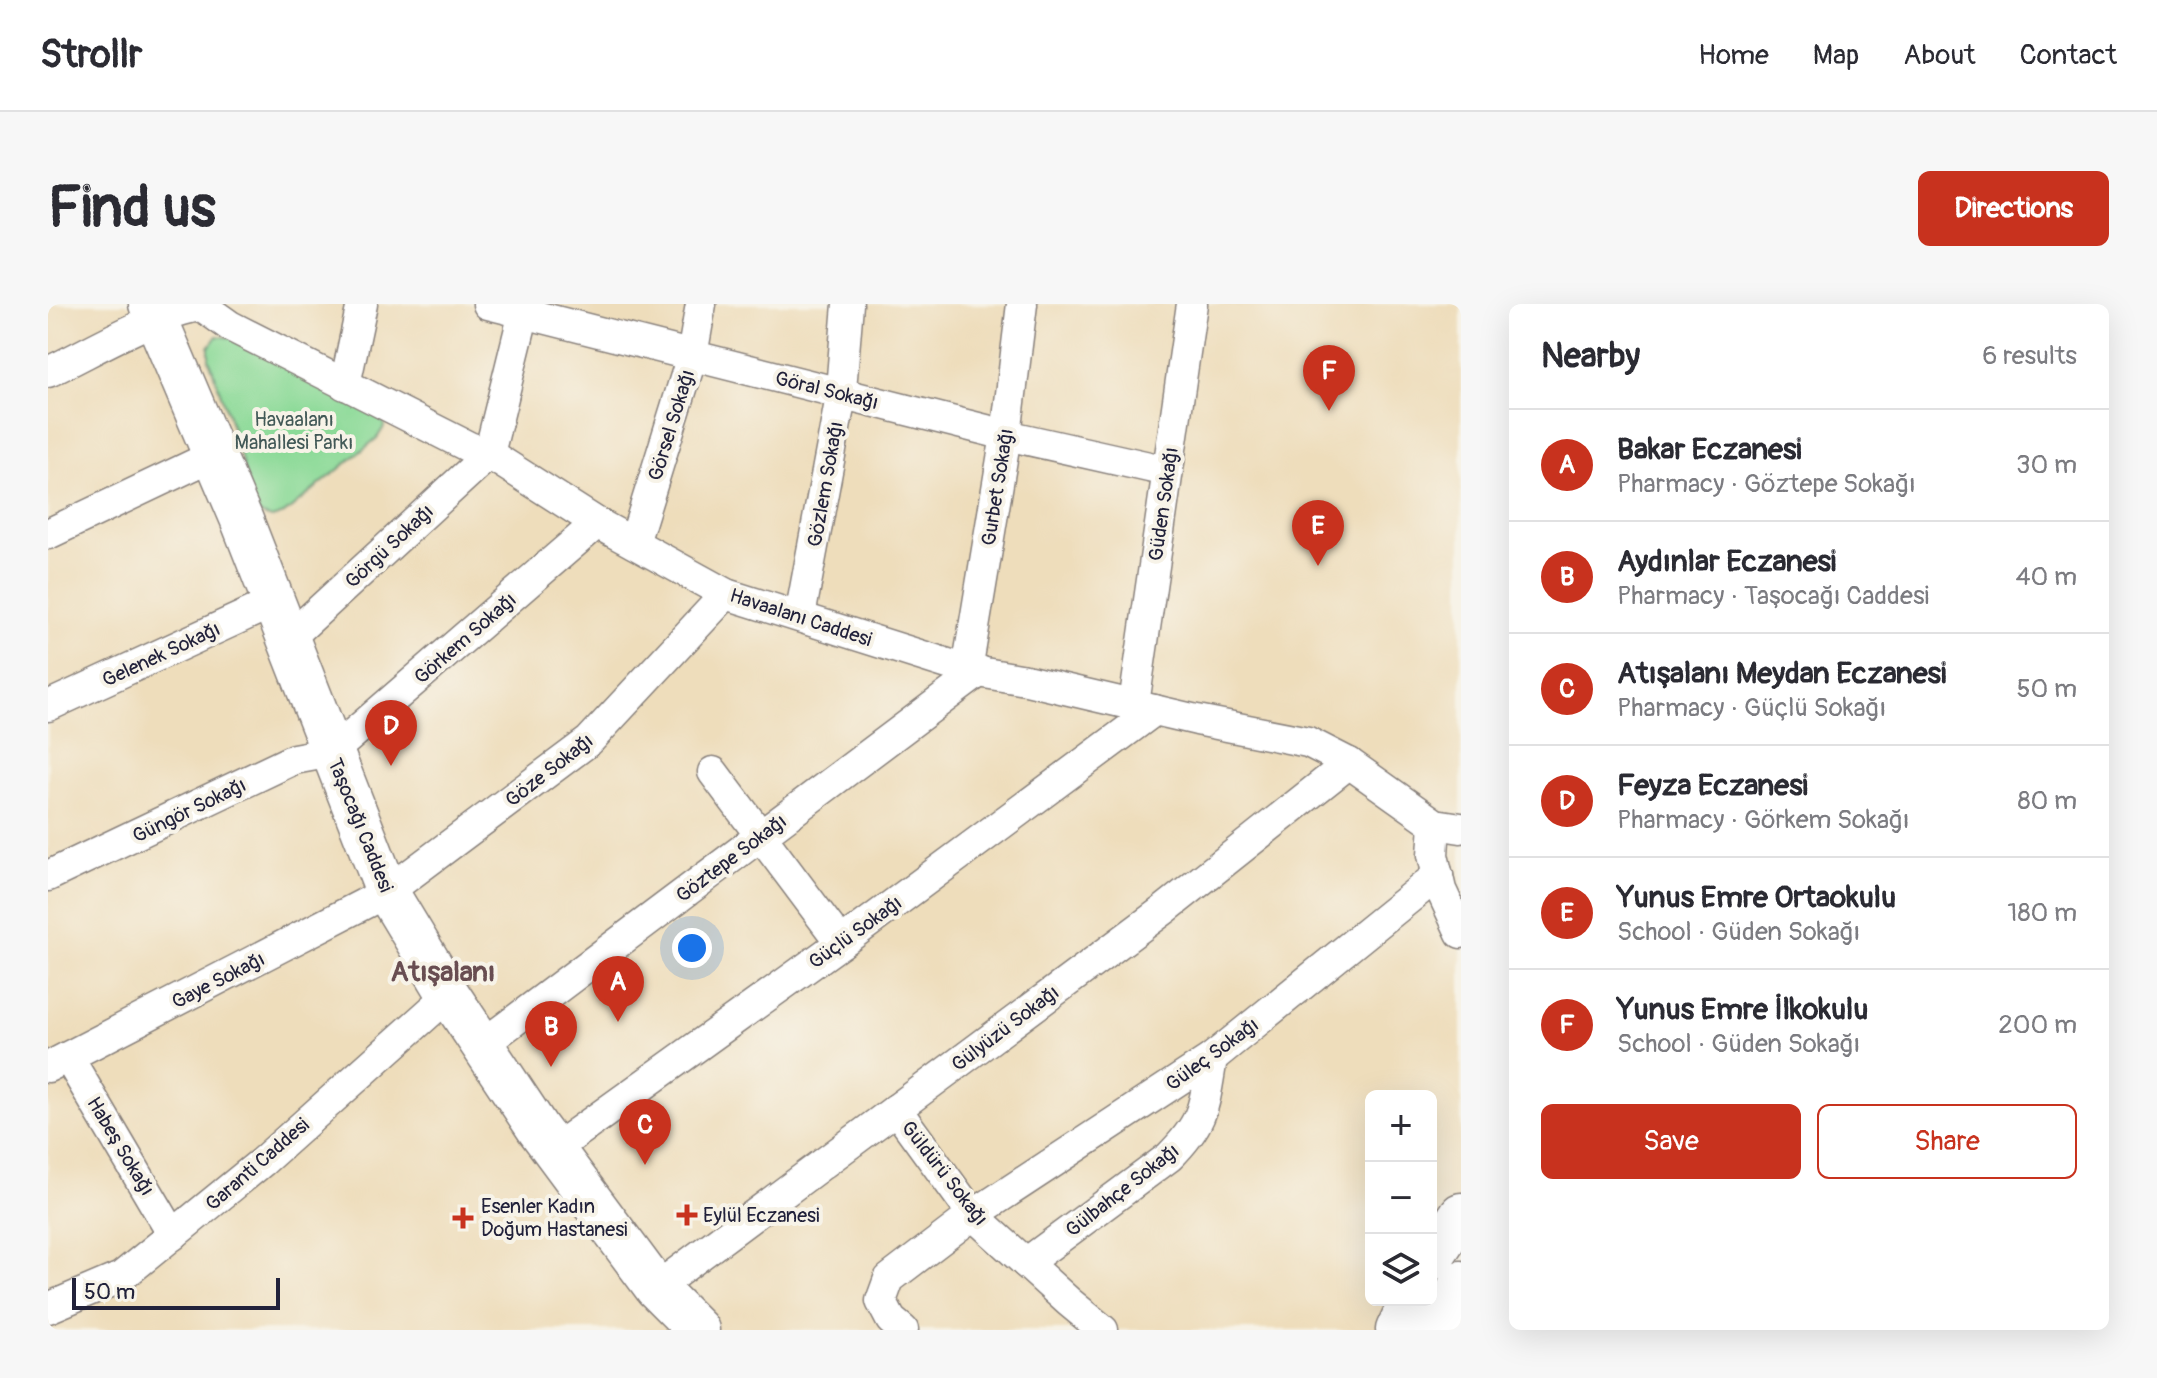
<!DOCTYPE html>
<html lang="en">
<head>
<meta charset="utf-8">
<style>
	body { margin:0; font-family:Pangolin,sans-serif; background:#f7f7f7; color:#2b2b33 }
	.controls { position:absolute; right:24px; bottom:24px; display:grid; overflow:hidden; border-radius:12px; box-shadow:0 8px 32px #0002 }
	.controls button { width:72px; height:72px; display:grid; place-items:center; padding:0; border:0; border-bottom:2px solid #e1e1e2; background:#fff; color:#2b2b33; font:40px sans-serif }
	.scale { position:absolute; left:24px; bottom:20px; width:208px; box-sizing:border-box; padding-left:8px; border:4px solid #22223b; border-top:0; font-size:22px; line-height:28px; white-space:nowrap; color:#22223b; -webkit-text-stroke:6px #f7f3e8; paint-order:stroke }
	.you { position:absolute; left:644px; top:644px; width:28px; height:28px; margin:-20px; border:6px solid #fff; border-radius:50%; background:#1a73e8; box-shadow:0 0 0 12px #1a73e833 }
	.badge { display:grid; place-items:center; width:52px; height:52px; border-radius:50%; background:#c8321e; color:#fff; font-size:26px; font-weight:700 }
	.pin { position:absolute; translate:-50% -66px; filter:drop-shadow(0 2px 4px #0008) }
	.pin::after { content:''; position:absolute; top:42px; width:28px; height:24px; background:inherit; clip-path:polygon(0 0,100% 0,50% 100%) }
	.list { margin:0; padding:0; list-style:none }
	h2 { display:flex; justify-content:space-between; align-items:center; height:104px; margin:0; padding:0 32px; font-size:34px }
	h2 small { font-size:26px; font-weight:400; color:#7c7c81 }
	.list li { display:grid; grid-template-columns:52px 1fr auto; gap:24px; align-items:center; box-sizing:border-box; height:112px; padding:0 32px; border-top:2px solid #e1e1e2 }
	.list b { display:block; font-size:30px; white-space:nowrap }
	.list p { margin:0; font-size:26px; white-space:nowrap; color:#7c7c81 }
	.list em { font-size:26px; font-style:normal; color:#7c7c81 }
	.actions { display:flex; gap:16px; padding:24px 32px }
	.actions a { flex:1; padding:18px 0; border:2px solid #c8321e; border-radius:12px; text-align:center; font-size:28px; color:#c8321e }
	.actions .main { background:#c8321e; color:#fff }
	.icon { flex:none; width:44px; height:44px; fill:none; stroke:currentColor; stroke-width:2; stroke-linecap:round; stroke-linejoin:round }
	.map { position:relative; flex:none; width:1413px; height:1026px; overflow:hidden; border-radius:12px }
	header { display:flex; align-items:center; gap:48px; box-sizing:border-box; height:112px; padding:0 40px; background:#fff; border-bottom:2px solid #e1e1e2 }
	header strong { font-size:38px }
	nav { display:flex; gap:44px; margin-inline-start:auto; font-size:28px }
	.intro { display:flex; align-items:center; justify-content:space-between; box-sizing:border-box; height:192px; padding:0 48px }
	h1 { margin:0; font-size:56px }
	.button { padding:20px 36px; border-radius:12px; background:#c8321e; color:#fff; font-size:28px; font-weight:700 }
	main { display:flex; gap:48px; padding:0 48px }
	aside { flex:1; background:#fff; border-radius:12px; box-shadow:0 8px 32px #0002 }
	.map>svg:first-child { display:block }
	.green { fill:#8cda98; stroke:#577e6a; stroke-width:2 }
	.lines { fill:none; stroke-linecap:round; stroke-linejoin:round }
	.minor-casing { stroke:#88807b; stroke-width:33 }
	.secondary-casing { stroke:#88807b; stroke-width:45 }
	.minor { stroke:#fff; stroke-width:30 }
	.secondary { stroke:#fff; stroke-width:42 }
	.poi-dot { fill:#c8321e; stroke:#f7f3e8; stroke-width:3 }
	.labels { text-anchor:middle; stroke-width:8; stroke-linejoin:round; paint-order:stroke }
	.street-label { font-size:20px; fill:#22223b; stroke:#f7f3e8 }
	.park-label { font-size:20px; fill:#425957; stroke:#f7f3e8 }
	.poi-label { font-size:20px; fill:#22223b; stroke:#f7f3e8; text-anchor:start }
	.district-label { font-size:28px; font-weight:bold; fill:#684d51; stroke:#f7f3e8 }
</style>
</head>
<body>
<header>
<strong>Strollr</strong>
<nav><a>Home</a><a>Map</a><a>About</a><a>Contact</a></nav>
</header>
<div class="intro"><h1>Find us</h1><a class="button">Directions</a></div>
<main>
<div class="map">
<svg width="1413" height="1026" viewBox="0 0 1413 1026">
	<rect width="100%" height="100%" fill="#f7f3e8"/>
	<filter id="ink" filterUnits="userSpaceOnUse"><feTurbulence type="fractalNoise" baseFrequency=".0125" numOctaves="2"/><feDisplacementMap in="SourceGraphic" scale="16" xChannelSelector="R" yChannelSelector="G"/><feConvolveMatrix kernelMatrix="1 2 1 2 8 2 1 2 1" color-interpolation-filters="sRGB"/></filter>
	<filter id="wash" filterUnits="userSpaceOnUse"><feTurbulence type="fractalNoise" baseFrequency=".006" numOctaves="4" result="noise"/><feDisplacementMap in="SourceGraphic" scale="32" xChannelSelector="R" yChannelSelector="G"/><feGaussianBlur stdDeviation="1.8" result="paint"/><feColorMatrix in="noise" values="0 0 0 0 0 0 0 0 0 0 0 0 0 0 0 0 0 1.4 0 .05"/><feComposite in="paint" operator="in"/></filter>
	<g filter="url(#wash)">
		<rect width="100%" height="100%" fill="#edb"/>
		<path class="green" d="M169,32l16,2 150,76 1,13 -7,11 -93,76 -12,4 -13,-4 -7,-11 -15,-61 -28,-83v-12z"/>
	</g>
	<g filter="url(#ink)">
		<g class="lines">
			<defs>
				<g id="minor">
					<path d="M440,0l518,131 161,36"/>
					<path d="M0,68c43,-20 108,-60 154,-66l28,20 239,121 20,7 108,69 129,71 241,76 59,10 171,40 111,22 41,21 86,61 26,4"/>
					<path d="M297,81l17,-81"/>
					<path d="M0,230l166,-79"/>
					<path d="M586,239l58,-187 9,-52"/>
					<path d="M752,312l40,-214 8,-98"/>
					<path d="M240,335l201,-185 37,-150"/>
					<path d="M919,366l39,-235 16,-131"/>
					<path d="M1086,400l58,-400"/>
					<path d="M0,402l226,-104"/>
					<path d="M665,468l128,171"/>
					<path d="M1387,520l-2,31 8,35 20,43"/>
					<path d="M0,572l246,-117 38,-7 265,-229"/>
					<path d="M434,741l498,-374"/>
					<path d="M20,753l105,178"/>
					<path d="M0,763l339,-175 202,-151 137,-147"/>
					<path d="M848,805l77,106 96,87 34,28"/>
					<path d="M505,846l288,-207 314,-233"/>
					<path d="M978,959l143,-106c36,-36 35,-51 43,-99"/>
					<path d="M608,984l509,-379 184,-146"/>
					<path d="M0,1004l73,-31 141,-115 187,-167"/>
					<path d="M855,1026l-12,-10 -10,-19 8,-22 84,-64 239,-157 226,-183"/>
				</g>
				<g id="secondary">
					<path d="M102,0l91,214 146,374 62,103 89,134 118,159 42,42"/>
					<path d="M1383,955l30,-45"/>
					<path d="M1349,1026l14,-30"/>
					<path d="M1391,1026l22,-48"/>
				</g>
			</defs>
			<use href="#minor" class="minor-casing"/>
			<use href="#secondary" class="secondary-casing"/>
			<use href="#minor" class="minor"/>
			<use href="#secondary" class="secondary"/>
		</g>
	</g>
	<g class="poi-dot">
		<path d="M635 899h8v8h8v8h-8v8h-8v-8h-8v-8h8z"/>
		<path d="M411 902h8v8h8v8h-8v8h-8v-8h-8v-8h8z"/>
	</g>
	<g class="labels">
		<g class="street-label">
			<text transform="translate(779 86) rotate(14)" y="7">Göral Sokağı</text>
			<text transform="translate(623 121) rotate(-73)" y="7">Görsel Sokağı</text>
			<text transform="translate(777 180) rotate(-80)" y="7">Gözlem Sokağı</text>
			<text transform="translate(949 183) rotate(-81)" y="7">Gurbet Sokağı</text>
			<text transform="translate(1115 200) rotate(-82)" y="7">Güden Sokağı</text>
			<text transform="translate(341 242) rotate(-43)" y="7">Görgü Sokağı</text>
			<text transform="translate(753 313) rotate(18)" y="7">Havaalanı Caddesi</text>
			<text transform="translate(417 334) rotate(-41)" y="7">Görkem Sokağı</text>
			<text transform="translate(113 350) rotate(-25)" y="7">Gelenek Sokağı</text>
			<text transform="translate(501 466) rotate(-38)" y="7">Göze Sokağı</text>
			<text transform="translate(141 506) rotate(-26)" y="7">Güngör Sokağı</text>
			<text transform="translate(313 521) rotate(68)" y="7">Taşocağı Caddesi</text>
			<text transform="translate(683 554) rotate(-37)" y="7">Göztepe Sokağı</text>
			<text transform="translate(807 628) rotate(-36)" y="7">Güçlü Sokağı</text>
			<text transform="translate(170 676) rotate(-27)" y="7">Gaye Sokağı</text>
			<text transform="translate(957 724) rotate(-37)" y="7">Gülyüzü Sokağı</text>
			<text transform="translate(1164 750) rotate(-36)" y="7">Güleç Sokağı</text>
			<text transform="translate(73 842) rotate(59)" y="7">Habeş Sokağı</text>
			<text transform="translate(209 860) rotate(-41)" y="7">Garanti Caddesi</text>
			<text transform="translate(897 869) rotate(52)" y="7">Güldürü Sokağı</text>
			<text transform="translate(1074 886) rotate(-38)" y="7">Gülbahçe Sokağı</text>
		</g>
		<g class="park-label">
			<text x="246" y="122">Havaalanı<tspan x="246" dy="23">Mahallesi Parkı</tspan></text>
		</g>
		<g class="poi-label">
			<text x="433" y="909">Esenler Kadın<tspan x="433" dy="23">Doğum Hastanesi</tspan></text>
			<text x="655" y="918">Eylül Eczanesi</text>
		</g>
		<g class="district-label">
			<text x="395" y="677">Atışalanı</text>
		</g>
	</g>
</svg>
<div class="controls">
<button>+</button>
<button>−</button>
<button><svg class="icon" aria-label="layers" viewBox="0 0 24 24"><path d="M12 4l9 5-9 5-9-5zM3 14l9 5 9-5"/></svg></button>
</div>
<div class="scale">50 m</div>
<div class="you"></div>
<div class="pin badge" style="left:570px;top:718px">A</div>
<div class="pin badge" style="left:503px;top:763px">B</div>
<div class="pin badge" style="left:597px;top:861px">C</div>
<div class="pin badge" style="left:343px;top:462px">D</div>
<div class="pin badge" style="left:1270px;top:262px">E</div>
<div class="pin badge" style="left:1281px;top:107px">F</div>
</div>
<aside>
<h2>Nearby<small>6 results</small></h2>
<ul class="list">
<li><span class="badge">A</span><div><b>Bakar Eczanesi</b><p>Pharmacy · Göztepe Sokağı</p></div><em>30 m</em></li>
<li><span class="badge">B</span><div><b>Aydınlar Eczanesi</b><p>Pharmacy · Taşocağı Caddesi</p></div><em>40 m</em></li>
<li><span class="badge">C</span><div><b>Atışalanı Meydan Eczanesi</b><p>Pharmacy · Güçlü Sokağı</p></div><em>50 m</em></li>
<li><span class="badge">D</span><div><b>Feyza Eczanesi</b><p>Pharmacy · Görkem Sokağı</p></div><em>80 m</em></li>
<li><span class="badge">E</span><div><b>Yunus Emre Ortaokulu</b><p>School · Güden Sokağı</p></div><em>180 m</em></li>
<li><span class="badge">F</span><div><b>Yunus Emre İlkokulu</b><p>School · Güden Sokağı</p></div><em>200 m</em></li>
</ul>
<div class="actions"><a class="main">Save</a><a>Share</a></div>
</aside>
</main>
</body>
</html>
